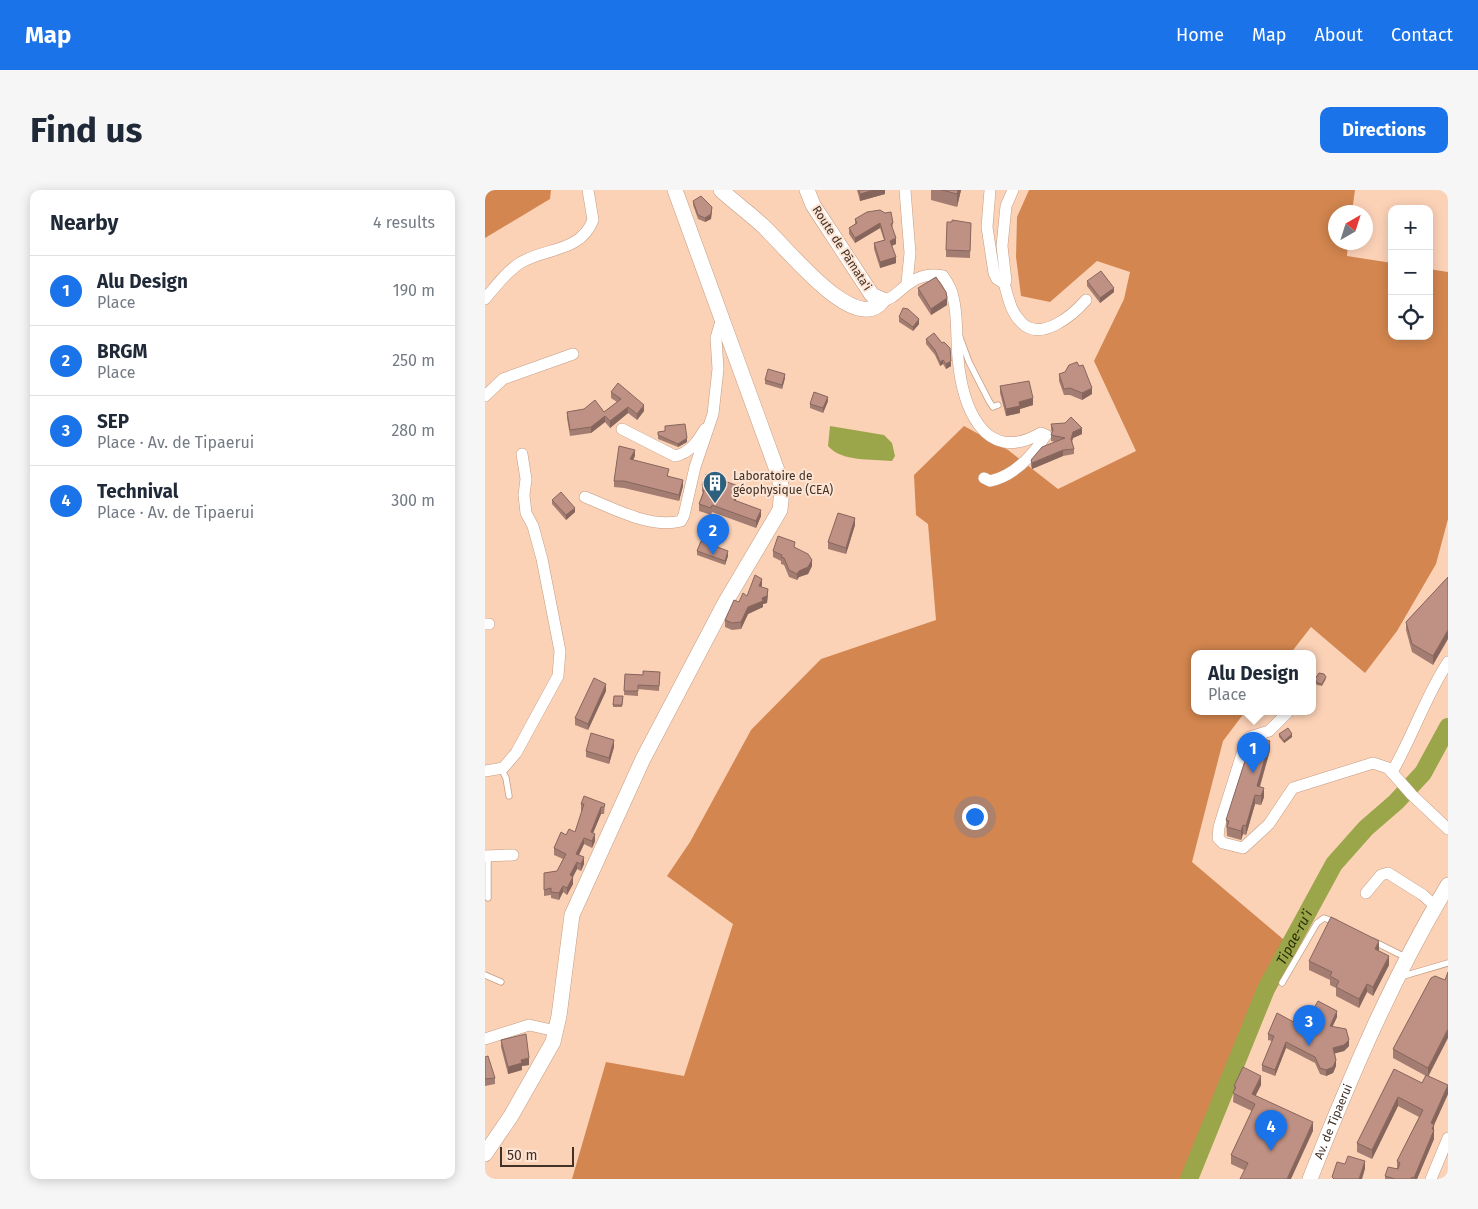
<!DOCTYPE html>
<html lang="en">
<head>
<meta charset="utf-8">
<style>
	body { margin:0; font-family:"Fira Sans",sans-serif; background:#f6f6f7; color:#1f2937 }
	.controls { position:absolute; right:15px; top:15px; display:grid; overflow:hidden; border-radius:10px; box-shadow:0 2px 12px #0003 }
	.controls button { width:45px; height:45px; display:grid; place-items:center; padding:0; border:0; border-bottom:1px solid #e0e1e3; background:#fff; color:#1f2937; font:25px sans-serif }
	.compass { position:absolute; left:843px; top:15px; width:45px; height:45px; border-radius:50%; background:#fff; box-shadow:0 2px 12px #0003; rotate:39deg }
	.scale { position:absolute; left:15px; bottom:12px; width:74px; box-sizing:border-box; padding-left:5px; border:2px solid #413127; border-top:0; font-size:14px; line-height:18px; white-space:nowrap; color:#413127; -webkit-text-stroke:4px #fde4d3; paint-order:stroke }
	.you { position:absolute; left:489px; top:626px; width:18px; height:18px; margin:-12px; border:4px solid #fff; border-radius:50%; background:#1a73e8; box-shadow:0 0 0 8px #1a73e833 }
	.badge { display:grid; place-items:center; width:32px; height:32px; border-radius:50%; background:#1a73e8; color:#fff; font-size:16px; font-weight:700 }
	.pin { position:absolute; translate:-50% -41px; filter:drop-shadow(0 1px 2px #0008) }
	.pin::after { content:''; position:absolute; top:26px; width:18px; height:15px; background:inherit; clip-path:polygon(0 0,100% 0,50% 100%) }
	.popup { position:absolute; left:706px; top:460px; width:125px; height:65px; box-sizing:border-box; display:grid; place-content:center; border-radius:10px; background:#fff; filter:drop-shadow(0 1px 4px #0005); font-size:16px; white-space:nowrap; color:#747a83 }
	.popup b { font-size:19px; color:#1f2937 }
	.popup::after { content:''; position:absolute; left:50%; top:100%; margin-left:-10px; border:10px solid transparent; border-top-color:#fff }
	.list { margin:0; padding:0; list-style:none }
	h2 { display:flex; justify-content:space-between; align-items:center; height:65px; margin:0; padding:0 20px; font-size:21px }
	h2 small { font-size:16px; font-weight:400; color:#747a83 }
	.list li { display:grid; grid-template-columns:32px 1fr auto; gap:15px; align-items:center; box-sizing:border-box; height:70px; padding:0 20px; border-top:1px solid #e0e1e3 }
	.list b { display:block; font-size:19px; white-space:nowrap }
	.list p { margin:0; font-size:16px; white-space:nowrap; color:#747a83 }
	.list em { font-size:16px; font-style:normal; color:#747a83 }
	.icon { flex:none; width:28px; height:28px; fill:none; stroke:currentColor; stroke-width:2; stroke-linecap:round; stroke-linejoin:round }
	.map { position:relative; flex:none; width:963px; height:989px; overflow:hidden; border-radius:10px }
	header { display:flex; align-items:center; gap:30px; box-sizing:border-box; height:70px; padding:0 25px; background:#1a73e8; color:#fff }
	header strong { font-size:24px }
	nav { display:flex; gap:28px; margin-inline-start:auto; font-size:18px }
	.intro { display:flex; align-items:center; justify-content:space-between; box-sizing:border-box; height:120px; padding:0 30px }
	h1 { margin:0; font-size:35px }
	.button { padding:12px 22px; border-radius:10px; background:#1a73e8; color:#fff; font-size:18px; font-weight:700 }
	main { display:flex; gap:30px; padding:0 30px }
	aside { flex:1; background:#fff; border-radius:10px; box-shadow:0 2px 12px #0003 }
	.map>svg:first-child { display:block }
	.forest { fill:#d3864f }
	.water { fill:#9ba64a }
	.lines { fill:none; stroke-linecap:round; stroke-linejoin:round }
	.river { stroke:#9ba64a; stroke-width:18 }
	.lane-casing { stroke:#c39c82; stroke-width:7 }
	.street-casing { stroke:#c39c82; stroke-width:12 }
	.secondary-casing { stroke:#c39c82; stroke-width:16 }
	.lane { stroke:#fff; stroke-width:5.5 }
	.street { stroke:#fff; stroke-width:11 }
	.secondary { stroke:#fff; stroke-width:15 }
	.wall { fill:#a47d72 }
	.shaded-wall { fill:#86665c }
	.building { fill:#bf9184; stroke:#86665c }
	.labels { text-anchor:middle; stroke-width:4; stroke-linejoin:round; paint-order:stroke }
	.street-label { font-size:12px; fill:#413127; stroke:#fde4d3 }
	.poi-label { font-size:12px; fill:#413127; stroke:#fde4d3; text-anchor:start }
	.water-label { font-size:14px; font-style:italic; fill:#2b2f07; stroke:#fde4d3 }
</style>
</head>
<body>
<header>
<strong>Map</strong>
<nav><a>Home</a><a>Map</a><a>About</a><a>Contact</a></nav>
</header>
<div class="intro"><h1>Find us</h1><a class="button">Directions</a></div>
<main>
<aside>
<h2>Nearby<small>4 results</small></h2>
<ul class="list">
<li><span class="badge">1</span><div><b>Alu Design</b><p>Place</p></div><em>190 m</em></li>
<li><span class="badge">2</span><div><b>BRGM</b><p>Place</p></div><em>250 m</em></li>
<li><span class="badge">3</span><div><b>SEP</b><p>Place · Av. de Tipaerui</p></div><em>280 m</em></li>
<li><span class="badge">4</span><div><b>Technival</b><p>Place · Av. de Tipaerui</p></div><em>300 m</em></li>
</ul>
</aside>
<div class="map">
<svg width="963" height="989" viewBox="0 0 963 989">
	<rect width="100%" height="100%" fill="#fcd2b7"/>
	<g class="forest">
		<path d="M0,0h66l-1,9 -65,39z"/>
		<path d="M544,0h326l-3,22h-16v30l12,1 -1,13 45,7v73h37v-67l19,3v247l-12,45 -39,67 -32,42 -54,-46 -21,27h-96v58h51l-22,29 -31,121 105,89 -54,98 -48,130h-623l34,-117 78,14 49,-152 -66,-48 23,-34 61,-112 70,-71 115,-39 -8,-96 -12,-9 -2,-40 50,-49 44,24 50,39 78,-38 -42,-90 30,-62 6,-27 -33,-11 -47,41 -29,-6 -5,-39 1,-40z"/>
	</g>
	<path class="water" d="M345,236l54,9 8,8 3,13 -3,5c-21,-2 -50,1 -64,-15z"/>
	<g class="lines">
		<path class="river" id="s1" d="M704,989l77,-190 68,-125 32,-36 30,-26 27,-29 25,-46"/>
		<defs>
			<g id="lane">
				<path d="M474,145l10,27 20,39 4,6 5,-2"/>
				<path d="M16,578l5,10 3,18"/>
				<path d="M3,708v-42"/>
				<path d="M888,751l34,17"/>
				<path d="M0,785l16,7"/>
				<path d="M915,787l48,-14"/>
				<path d="M797,793l35,-60 7,-5 11,4"/>
			</g>
			<g id="street">
				<path d="M420,0l5,63 -3,30"/>
				<path d="M505,0l-3,37 7,46 3,6 7,4 2,-2 -4,-35 4,-40 7,-16"/>
				<path d="M519,93c4,13 6,28 17,39 19,21 52,-7 65,-22"/>
				<path d="M0,109c10,-12 21,-27 35,-36 26,-16 60,-10 73,-43l-5,-30"/>
				<path d="M398,110c15,1 26,-31 60,-24 5,7 9,13 10,21 5,19 3,41 5,61 4,46 25,109 83,75l5,2c-13,20 -32,41 -56,46l-6,-3"/>
				<path d="M0,206l18,-17 70,-25"/>
				<path d="M137,239l53,27c15,-3 23,-15 30,-27"/>
				<path d="M100,307c28,11 65,32 96,24l3,-6 11,-48 18,-53 5,-45 -2,-31 5,-17"/>
				<path d="M0,434h4"/>
				<path d="M803,522l-19,19 -19,6 -4,4 -27,86 -1,11 5,5 20,5 26,-24 24,-36 80,-25 15,5 24,27 36,34"/>
				<path d="M0,581l18,-3 13,-15 42,-77 2,-25 -18,-92 -9,-33 -7,-13 -2,-18 2,-16 -4,-25"/>
				<path d="M907,582c21,-36 33,-75 56,-110"/>
				<path d="M0,666l28,-1"/>
				<path d="M881,703l15,-18 7,-2 35,22 12,11"/>
				<path d="M0,849l44,-14 27,6"/>
				<path d="M946,989l17,-41"/>
			</g>
			<g id="secondary">
				<path d="M236,0c13,12 28,23 41,35 21,18 94,114 121,75l-11,-5 -59,-90 -6,-15"/>
				<path d="M0,964l26,-38 42,-74 6,-26 13,-101 71,-156 82,-156 55,-93 2,-20 -4,-17 -103,-283"/>
				<path id="s2" d="M825,989c40,-101 82,-201 138,-294"/>
			</g>
		</defs>
		<use href="#lane" class="lane-casing"/>
		<use href="#street" class="street-casing"/>
		<use href="#secondary" class="secondary-casing"/>
		<use href="#lane" class="lane"/>
		<use href="#street" class="street"/>
		<use href="#secondary" class="secondary"/>
	</g>
	<g class="wall">
		<path d="M372,0h28v4l-25,7z"/>
		<path d="M446,0h30l-4,17 -26,-7z"/>
		<path d="M208,11l19,10 -1,8 -6,3 -7,-3 -5,-14z"/>
		<path d="M370,29l38,4 -1,6 4,15 -4,2 4,17 -16,5 -6,-19v-6l10,-3 -4,-12 -25,15 -6,-9v-6l6,-4z"/>
		<path d="M486,33l-1,35 -24,-1v-7z"/>
		<path d="M602,91l27,11 -14,11 -13,-17z"/>
		<path d="M433,98l29,17 -16,10 -13,-20z"/>
		<path d="M414,127l20,7 -6,7 -14,-9z"/>
		<path d="M441,149l25,27 -5,3 -3,-5 -3,2 -5,-11 -9,-11z"/>
		<path d="M574,184l33,20 -10,6 -12,-5h-6l-5,-14z"/>
		<path d="M300,188l-3,11 -17,-5v-4z"/>
		<path d="M515,196l33,19 -13,4v4l-14,3 -6,-23z"/>
		<path d="M126,202l33,19 -7,9 -9,-7 -18,15 -5,-6 -14,11 -21,3 -3,-18v-6h37l13,-10 -6,-4z"/>
		<path d="M343,211l-5,12 -13,-5v-4z"/>
		<path d="M566,234l31,10 -9,4 -1,3 2,8v5l-11,2 -31,13 -1,-3v-6l24,-18 -4,-1v-6l1,-3 -1,-2z"/>
		<path d="M180,236l22,16 -9,5 -20,-8v-7l7,-1z"/>
		<path d="M150,266l-2,4 36,16 14,10 -4,15 -55,-13 -10,-1v-6z"/>
		<path d="M217,295l36,7 -3,9 26,15 -5,12 -44,-16 -1,3 -12,-4v-7l4,-12h-1z"/>
		<path d="M67,310l23,12 -9,8 -14,-16z"/>
		<path d="M370,335l-9,29 -18,-5v-7z"/>
		<path d="M310,357l17,19 -4,8 -9,3 -2,3 -8,-3 -5,-12 -3,-1v-3l-8,-4v-6z"/>
		<path d="M212,361l31,5 -3,9 -28,-10z"/>
		<path d="M963,387l-15,88 -21,-13 -6,-22v-8z"/>
		<path d="M277,395l-1,2 7,9 -1,7 -4,1v3l-15,7 -7,15 -9,1 -7,-3v-7l14,-18 8,-6z"/>
		<path d="M175,482l-1,19 -21,-2v7l-14,-1 1,-21 18,1z"/>
		<path d="M830,489h11l-4,7 -5,-1 -2,-3z"/>
		<path d="M121,501l-18,39 -13,-5v-7z"/>
		<path d="M129,506h9l-1,11h-9z"/>
		<path d="M794,544l13,3 -8,6 -5,-6z"/>
		<path d="M129,557l-5,17 -23,-7v-6z"/>
		<path d="M785,560l-10,37 4,10 -3,8 -6,-1 -9,31 -3,-1 -2,6 -14,-4 -1,-16z"/>
		<path d="M96,614h24l-1,10h-3l-8,19 2,8 -3,7 -8,-4 -5,11 5,9 -3,7 -4,-2 -4,8v7l-6,11 -4,-3 -4,8 -8,-2v-3l-7,1v-23l13,-2 6,-12 -9,-4v-7l12,-13 9,-3 7,-21h-1z"/>
		<path d="M894,760v1l10,14 -16,31 -6,-4 -8,16 -23,-12v-8l-6,-3v-5l-21,-10v-9z"/>
		<path d="M946,788l-2,98 19,18 -14,31v14l-17,40h-32v-3l12,-7v-8l22,-44 -21,-11 -26,53 -15,-7v-9l37,-74 28,14 4,-7 -33,-18v-9z"/>
		<path d="M852,827l-5,10 17,19 -5,5 -9,2 1,13 -3,7 -7,3 -6,-2 -5,-11 -29,-15 -11,28 -13,-5v-6l10,-24 -4,-1v-6l35,-7z"/>
		<path d="M16,850l28,25 -7,1v4l-14,4 -7,-27z"/>
		<path d="M0,867l10,21v6l-10,2z"/>
		<path d="M776,895l-6,11 58,35 -69,39 -13,-6v-9l21,-44 -19,-9 1,-16z"/>
	</g>
	<g class="shaded-wall">
		<path d="M389,0h11v4l-25,7v-7z"/>
		<path d="M473,0h3l-4,17v-13z"/>
		<path d="M227,17l-1,12 -6,3v-4z"/>
		<path d="M395,33v5l-25,15v-5z"/>
		<path d="M411,48v6l-6,2v-5z"/>
		<path d="M411,67v6l-16,5v-6z"/>
		<path d="M629,98v4l-14,11v-5z"/>
		<path d="M462,108v7l-16,10v-6z"/>
		<path d="M434,129v5l-6,7v-4z"/>
		<path d="M458,170v4l-3,2v-4z"/>
		<path d="M466,171v5l-5,3v-5z"/>
		<path d="M300,184v4l-3,11v-4z"/>
		<path d="M607,198v6l-10,6v-7z"/>
		<path d="M343,207v4l-5,12v-5z"/>
		<path d="M548,208v7l-13,4v4l-14,3v-7l13,-7z"/>
		<path d="M159,215v6l-7,9v-6z"/>
		<path d="M143,217v6l-18,15v-7z"/>
		<path d="M120,226v6l-14,11v-6z"/>
		<path d="M597,238v6l-9,4 -2,7v-6l2,-7z"/>
		<path d="M202,248v4l-9,5v-3z"/>
		<path d="M150,260v6l-5,10v-7z"/>
		<path d="M578,260v6l-31,13v-6z"/>
		<path d="M198,290v6l-4,15v-6z"/>
		<path d="M253,296v6l-4,15v-7z"/>
		<path d="M90,318v4l-9,8v-5z"/>
		<path d="M276,320v6l-5,12v-7z"/>
		<path d="M370,328v7l-9,29v-6z"/>
		<path d="M243,361v5l-3,9v-4z"/>
		<path d="M327,370v6l-4,8 -9,3 -2,3v-6l2,-3z"/>
		<path d="M277,389v6l-3,7v-6z"/>
		<path d="M283,399l-1,14 -4,1v3l-15,7 -7,15v-7l7,-15 14,-9z"/>
		<path d="M963,440v9l-15,26v-9z"/>
		<path d="M121,494v7l-18,39v-6z"/>
		<path d="M807,544v3l-8,6v-2z"/>
		<path d="M129,550v7l-5,17v-6z"/>
		<path d="M785,551v9l-13,45v-9z"/>
		<path d="M779,598v9l-3,8v-9z"/>
		<path d="M770,605v9l-9,31v-9z"/>
		<path d="M116,617v7l-10,24v-6z"/>
		<path d="M758,635v9l-2,6v-9z"/>
		<path d="M110,644v7l-3,7v-7z"/>
		<path d="M99,648v6l-8,17v-7z"/>
		<path d="M99,667v7l-3,7v-7z"/>
		<path d="M92,672v7l-7,13v-7z"/>
		<path d="M88,687v7l-6,11v-7z"/>
		<path d="M78,696v6l-4,8v-7z"/>
		<path d="M894,751v9l-4,8v-9z"/>
		<path d="M904,766v9l-16,31v-9z"/>
		<path d="M882,794v8l-8,16v-9z"/>
		<path d="M852,821v6l-7,15v-6z"/>
		<path d="M963,839v9l-20,39v-9z"/>
		<path d="M864,850v6l-5,5 -11,3v-6z"/>
		<path d="M801,852v6l-11,28v-6z"/>
		<path d="M44,868v7l-7,1v4l-14,4v-7l13,-7z"/>
		<path d="M851,870v6l-3,7 -7,3v-6z"/>
		<path d="M776,886v9l-9,18v-9z"/>
		<path d="M963,895v9l-14,31v14l-17,40h-3l17,-56z"/>
		<path d="M913,907v9l-26,53v-9z"/>
		<path d="M828,932v9l-22,48h-4z"/>
		<path d="M880,971v8l-3,10h-3z"/>
	</g>
	<g class="building">
		<path d="M374,0h15l-14,4z"/>
		<path d="M457,0h16l-1,4z"/>
		<path d="M216,6l11,11 -1,7 -6,4 -7,-3 -5,-14z"/>
		<path d="M395,20l5,3 6,-1 2,11 -2,1 5,14 -6,3 6,16 -16,5 -6,-19 11,-3 -5,-17 -25,15 -6,-10 8,-5 -2,-4 12,-7z"/>
		<path d="M467,30l19,3 -1,28 -24,-1 1,-28h5z"/>
		<path d="M616,81l13,17 -14,10 -13,-17z"/>
		<path d="M451,87l10,15 1,6 -16,11 -13,-21z"/>
		<path d="M418,118l5,1 11,10 -6,8 -14,-10z"/>
		<path d="M449,143l8,10 2,-1 6,6 1,13 -5,3 -3,-4 -3,2 -5,-12 -9,-11z"/>
		<path d="M592,172l2,4 4,-1 9,23 -10,5 -12,-5 -6,1 -5,-15 6,-2 4,-7z"/>
		<path d="M283,179l17,5 -3,11 -17,-5z"/>
		<path d="M544,191l4,17 -14,4 1,4 -14,3 -6,-23z"/>
		<path d="M133,193l26,22 -7,9 -9,-7 -18,14 -5,-5 -14,11 -21,3 -3,-18 17,-3 11,-9 9,12 17,-13 -10,-7z"/>
		<path d="M329,202l14,5 -5,11 -13,-4z"/>
		<path d="M586,227l11,11 -9,4 -2,7 3,10 -11,1 -31,13 -1,-3 11,-13 23,-9 -14,-3 2,-5 -2,-6 14,-1z"/>
		<path d="M200,234l2,14 -9,6 -20,-9v-3l7,-1v-5z"/>
		<path d="M134,256l16,4 -5,9 39,10 -2,7 16,4 -4,15 -55,-14h-10z"/>
		<path d="M221,284l32,12 -4,14 27,10 -5,11 -44,-16 -1,3 -12,-4 7,-18 -4,-1z"/>
		<path d="M76,302l14,16 -9,7 -14,-15z"/>
		<path d="M353,323l17,5 -9,30 -18,-6z"/>
		<path d="M293,346l17,6 -1,5 14,7 4,6 -4,7 -9,4 -2,3 -8,-4 -5,-12 -3,-1 1,-2 -9,-4z"/>
		<path d="M216,351l27,10 -3,10 -28,-10z"/>
		<path d="M270,385l7,4 -3,7 9,3 -1,7 -5,2 1,3 -15,6 -7,15 -9,1 -7,-3 9,-20 5,2 4,-9 4,3z"/>
		<path d="M963,387v53l-15,26 -21,-12 -6,-22z"/>
		<path d="M158,481l17,1 -1,14 -21,-1v6h-14l1,-17 18,1z"/>
		<path d="M834,483l5,1 2,3 -4,7 -5,-1 -2,-4z"/>
		<path d="M109,488l12,6 -18,40 -13,-6z"/>
		<path d="M129,506h9l-1,9h-9z"/>
		<path d="M803,538l4,6 -8,7 -5,-7z"/>
		<path d="M106,543l23,7 -5,18 -23,-7z"/>
		<path d="M768,546l17,5 -13,45 7,2 -3,8 -6,-1 -9,31 -3,-1 -2,6 -14,-4 2,-6 -3,-1z"/>
		<path d="M99,606l21,8 -1,3h-3l-10,25 4,2 -3,7 -8,-3 -8,16 8,3 -3,7 -4,-2 -7,13 3,2 -6,11 -4,-2 -4,7 -8,-1v-4l-7,2v-17l13,-2 9,-17 -12,-6 7,-16 5,3 3,-6 6,3 9,-28h-3z"/>
		<path d="M846,727l48,24 -4,8 14,7 -16,31 -6,-3 -8,15 -23,-12 3,-6 -9,-5 2,-4 -23,-11z"/>
		<path d="M963,782v57l-20,39 -35,-19 38,-71 4,-2 10,4z"/>
		<path d="M833,811l19,10 -7,15 16,3 3,11 -5,5 -11,3 3,12 -3,7 -7,3 -6,-2 -5,-11 -29,-15 -11,28 -13,-5 12,-29 -6,-2 9,-21 26,14z"/>
		<path d="M41,844l3,24 -8,2 1,3 -14,4 -7,-27z"/>
		<path d="M3,866l7,22 -10,1v-22z"/>
		<path d="M758,877l18,9 -9,18 61,28 -26,57h-47l8,-16 -17,-8 24,-51 -22,-11 3,-6 -2,-1z"/>
		<path d="M909,879l28,14 4,-8 22,10 -17,38 3,2 -2,4 2,1 -20,48 -2,-1 -1,2h-16l-10,-3 3,-9 10,2 2,-6 -3,-2 26,-51 -25,-13 -26,53 -15,-7z"/>
		<path d="M863,966l17,5 -6,18h-25l-2,-2 5,-15 8,2z"/>
	</g>
	<defs>
		<symbol id="building-pin" viewBox="-11 -11 22 30"><path d="M0 17L-7.5 6A9.5 9.5 0 1 1 7.5 6Z" fill="#2e617e" stroke="#fde4d3"/><path d="M-4-6H4V6H1V3H-1V6H-4ZM-2.5-4.3h1.7v1.8h-1.7ZM.8-4.3h1.7v1.8H.8ZM-2.5-1h1.7V.8h-1.7ZM.8-1h1.7V.8H.8Z" fill="#fff"/></symbol>
	</defs>
	<g fill-rule="evenodd">
		<use href="#building-pin" x="216" y="279" width="28" height="38"/>
	</g>
	<g class="labels">
		<g class="street-label">
			<text transform="translate(357 58) rotate(57)" y="4">Route de Pāmata'i</text>
			<text dy="4" stroke="none"><textPath href="#s2" startOffset="62">Av. de Tipaerui</textPath></text>
		</g>
		<g class="poi-label">
			<text x="248" y="290">Laboratoire de<tspan x="248" dy="14">géophysique (CEA)</tspan></text>
		</g>
		<g class="water-label">
			<text dy="5" stroke="none"><textPath href="#s1" startOffset="264">Tipae-ru’i</textPath></text>
		</g>
	</g>
</svg>
<div class="controls">
<button>+</button>
<button>−</button>
<button><svg class="icon" aria-label="locate" viewBox="0 0 24 24"><circle cx="12" cy="12" r="6"/><path d="M12 2v4M12 18v4M2 12h4M18 12h4"/></svg></button>
</div>
<svg class="compass" viewBox="-18 -18 36 36"><path d="M0-13l5 13h-10z" fill="#e53935"/><path d="M0 13l5-13h-10z" fill="#747a83"/></svg>
<div class="scale">50 m</div>
<div class="you"></div>
<div class="pin badge" style="left:768px;top:583px">1</div>
<div class="popup"><b>Alu Design</b>Place</div>
<div class="pin badge" style="left:228px;top:365px">2</div>
<div class="pin badge" style="left:824px;top:856px">3</div>
<div class="pin badge" style="left:786px;top:961px">4</div>
</div>
</main>
</body>
</html>
